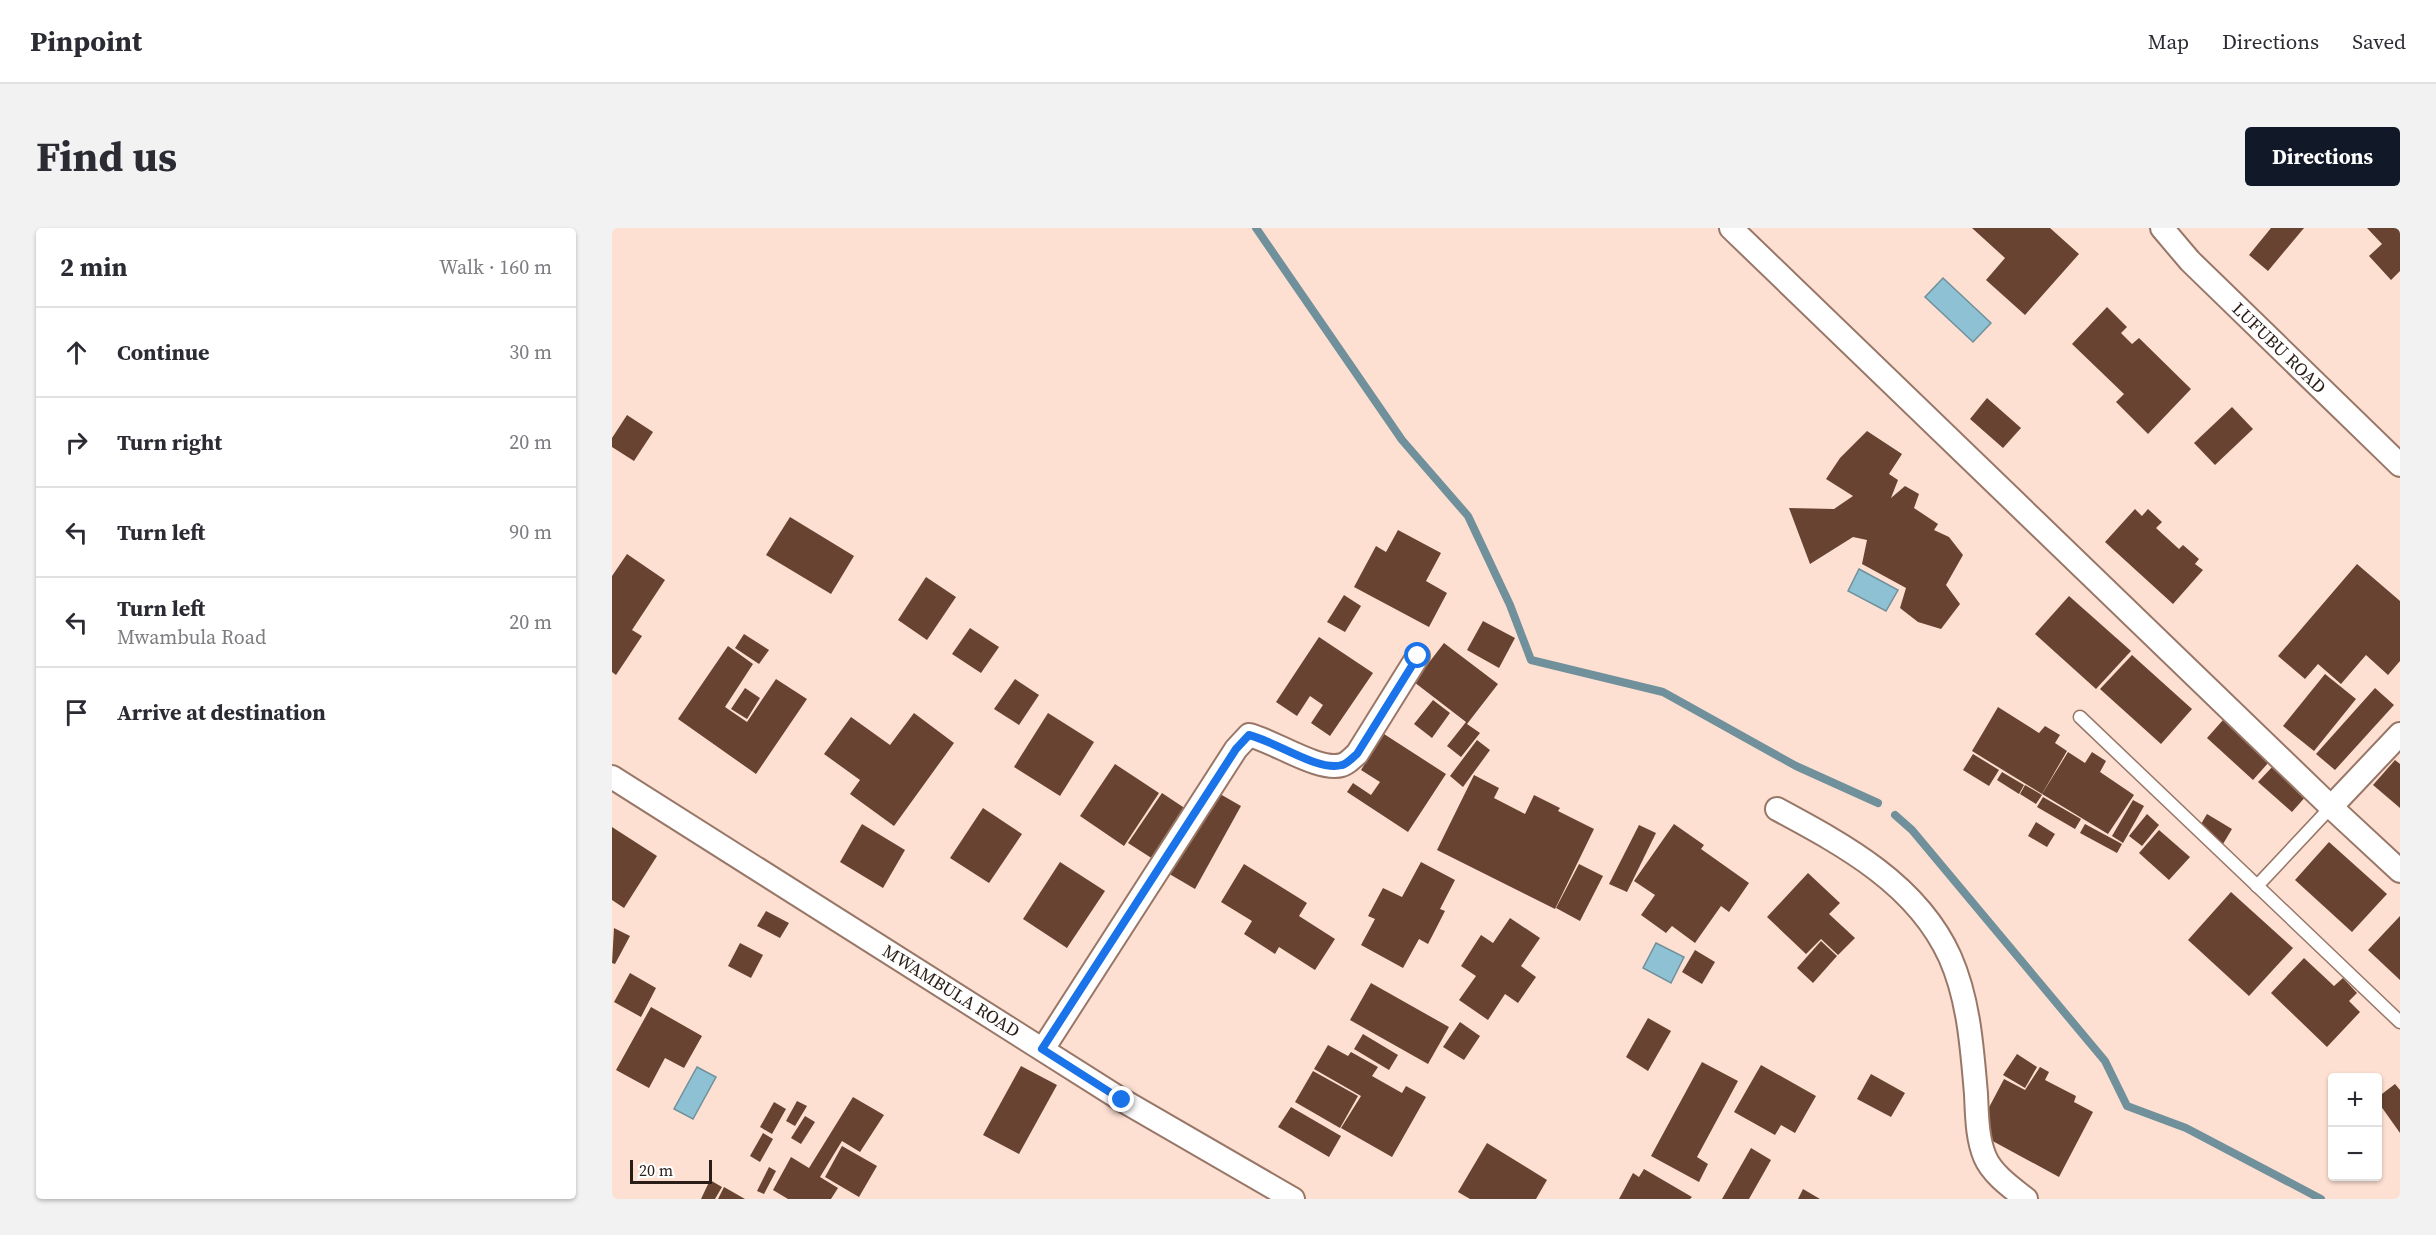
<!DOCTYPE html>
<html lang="en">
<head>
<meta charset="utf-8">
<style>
	body { margin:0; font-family:"Source Serif 4",serif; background:#f2f2f3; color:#2b2b33 }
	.controls { position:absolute; right:18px; bottom:18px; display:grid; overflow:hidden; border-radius:6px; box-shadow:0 2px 4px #0004 }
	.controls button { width:54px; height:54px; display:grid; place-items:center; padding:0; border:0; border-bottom:2px solid #e1e1e2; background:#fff; color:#2b2b33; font:30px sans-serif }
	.scale { position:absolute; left:18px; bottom:15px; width:82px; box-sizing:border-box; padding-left:6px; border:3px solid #2a1d17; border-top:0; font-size:16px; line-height:21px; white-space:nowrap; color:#2a1d17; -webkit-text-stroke:4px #fff; paint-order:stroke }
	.stop { position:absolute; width:18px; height:18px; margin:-14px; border:4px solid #1a73e8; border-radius:50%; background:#fff }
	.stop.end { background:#1a73e8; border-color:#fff; box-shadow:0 2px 6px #0008 }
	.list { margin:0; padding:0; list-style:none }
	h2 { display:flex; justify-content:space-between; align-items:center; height:78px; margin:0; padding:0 24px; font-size:26px }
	h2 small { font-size:20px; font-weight:400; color:#7c7c81 }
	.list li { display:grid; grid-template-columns:39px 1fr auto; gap:18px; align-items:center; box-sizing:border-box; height:90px; padding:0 24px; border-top:2px solid #e1e1e2 }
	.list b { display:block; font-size:22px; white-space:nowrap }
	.list p { margin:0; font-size:20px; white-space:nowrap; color:#7c7c81 }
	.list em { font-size:20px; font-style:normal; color:#7c7c81 }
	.icon { flex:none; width:33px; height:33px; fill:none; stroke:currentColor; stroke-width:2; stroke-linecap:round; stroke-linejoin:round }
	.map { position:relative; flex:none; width:1788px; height:971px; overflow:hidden; border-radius:6px }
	header { display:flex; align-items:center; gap:36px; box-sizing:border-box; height:84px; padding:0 30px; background:#fff; border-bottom:2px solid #e1e1e2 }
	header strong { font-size:28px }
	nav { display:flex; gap:33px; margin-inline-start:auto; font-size:21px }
	.intro { display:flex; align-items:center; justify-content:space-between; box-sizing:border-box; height:144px; padding:0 36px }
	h1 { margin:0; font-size:42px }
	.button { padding:15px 27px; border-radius:6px; background:#111827; color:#fff; font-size:21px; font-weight:700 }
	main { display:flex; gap:36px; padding:0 36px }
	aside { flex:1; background:#fff; border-radius:6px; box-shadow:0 2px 4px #0004 }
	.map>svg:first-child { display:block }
	.water { fill:#8ec1d3; stroke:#70909b; stroke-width:1.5 }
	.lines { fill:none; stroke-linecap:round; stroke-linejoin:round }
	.stream { stroke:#70909b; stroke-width:8 }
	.building { fill:#684332 }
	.service-casing { stroke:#987768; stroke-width:15 }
	.minor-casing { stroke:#987768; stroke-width:26 }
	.service { stroke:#fff; stroke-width:12 }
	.minor { stroke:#fff; stroke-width:22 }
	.route { stroke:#1a73e8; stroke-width:8 }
	.labels { text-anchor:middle; stroke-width:6; stroke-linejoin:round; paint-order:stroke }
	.street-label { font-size:18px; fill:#2a1d17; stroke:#fff }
</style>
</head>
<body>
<header>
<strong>Pinpoint</strong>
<nav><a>Map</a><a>Directions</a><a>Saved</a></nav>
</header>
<div class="intro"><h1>Find us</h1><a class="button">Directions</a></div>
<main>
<aside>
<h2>2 min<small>Walk · 160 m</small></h2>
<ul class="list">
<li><svg class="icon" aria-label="ahead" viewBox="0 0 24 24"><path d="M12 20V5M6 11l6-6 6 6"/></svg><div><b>Continue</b></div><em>30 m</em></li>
<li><svg class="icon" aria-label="right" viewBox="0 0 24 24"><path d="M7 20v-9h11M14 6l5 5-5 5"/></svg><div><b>Turn right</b></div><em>20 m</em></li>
<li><svg class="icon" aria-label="left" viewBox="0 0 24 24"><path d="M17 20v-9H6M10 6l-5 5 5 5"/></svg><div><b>Turn left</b></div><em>90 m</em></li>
<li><svg class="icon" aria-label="left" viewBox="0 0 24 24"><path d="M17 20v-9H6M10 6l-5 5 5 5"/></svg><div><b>Turn left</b><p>Mwambula Road</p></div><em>20 m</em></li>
<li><svg class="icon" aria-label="arrive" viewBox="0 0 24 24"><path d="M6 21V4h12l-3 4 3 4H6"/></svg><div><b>Arrive at destination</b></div></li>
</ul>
</aside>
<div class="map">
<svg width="1788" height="971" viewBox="0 0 1788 971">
	<rect width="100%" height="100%" fill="#fde0d2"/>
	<g class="water">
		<path d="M1331,50l48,45 -18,19 -48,-45z"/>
		<path d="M1247,341l39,21 -12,21 -38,-20z"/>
		<path d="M1044,715l28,14 -13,26 -28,-15z"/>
		<path d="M85,839l19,10 -23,42 -19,-10z"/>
	</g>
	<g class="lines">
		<g class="stream">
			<path d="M644,0l146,212 66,76 42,89 21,55 132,32 133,74 82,37"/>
			<path d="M1283,587l17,15 193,231 22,45 59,22 135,71"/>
		</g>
	</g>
	<g class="building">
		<path d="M1360,0h78l29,26 -54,61 -39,-35 19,-22z"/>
		<path d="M1659,0h33l-36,43 -19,-16z"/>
		<path d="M1755,0h33v43l-9,9 -22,-24 13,-12z"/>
		<path d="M1495,79l20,20 -6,6 11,11 7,-6 52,51 -43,45 -32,-32 8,-8 -52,-50z"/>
		<path d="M1375,170l34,30 -18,20 -33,-29z"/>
		<path d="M1620,179l21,22 -38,36 -21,-22z"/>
		<path d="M15,187l26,17 -19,29 -22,-14v-9z"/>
		<path d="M1255,203l35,23 -13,20 9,6 -7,18 14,-12 14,8 -5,14 24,16 -4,6 15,7 14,18 -17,30 14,19 -19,25 -23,-7 -18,-14 6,-20 -44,-24 5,-24 -14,-3 -43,27 -21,-56 45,1 19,-13 -27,-17 14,-21z"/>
		<path d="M1523,281l7,7 6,-7 14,13 -6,6 23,21 4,-4 16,14 -4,5 8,6 -30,34 -68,-62z"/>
		<path d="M178,289l64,39 -23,38 -65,-39z"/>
		<path d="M786,302l43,23 -15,28 21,12 -18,34 -75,-40 22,-41 10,6z"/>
		<path d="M15,326l38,26 -33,50 10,6 -26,39 -4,-3v-96z"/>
		<path d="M1745,336l43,37v60l-12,14 -22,-20 -25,29 -23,-20 -13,15 -27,-23z"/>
		<path d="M314,349l30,20 -29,43 -29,-20z"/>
		<path d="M732,367l17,11 -16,26 -18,-10z"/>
		<path d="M1457,368l62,55 -35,38 -61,-55z"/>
		<path d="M871,393l32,17 -16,30 -32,-18z"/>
		<path d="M358,400l29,19 -18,26 -29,-19z"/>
		<path d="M132,406l25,16 -10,14 -24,-16z"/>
		<path d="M707,409l54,36 -43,63 -19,-13 12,-18 -13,-9 -13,20 -21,-14z"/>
		<path d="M832,415l54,41 -31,40 13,9 -19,24 -14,-11 19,-24 -52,-40z"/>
		<path d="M116,418l25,18 -28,43 22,15 29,-43 31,20 -51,75 -78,-55z"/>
		<path d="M1520,427l60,54 -31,35 -61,-55z"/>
		<path d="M1713,446l31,25 -42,52 -31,-25z"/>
		<path d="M403,451l24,16 -20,30 -25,-16z"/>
		<path d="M133,460l15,10 -13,21 -16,-10z"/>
		<path d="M1763,460l19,17 -59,65 -19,-16z"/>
		<path d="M821,472l17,13 -18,25 -18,-14z"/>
		<path d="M1386,479l41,26 6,-7 15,9 -5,8 12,8 -25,43 -70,-43z"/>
		<path d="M302,485l40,30 -60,83 -44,-32 10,-14 -36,-26 27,-37 39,28z"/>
		<path d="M436,485l46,29 -34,54 -46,-29z"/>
		<path d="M1611,492l46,42 -16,18 -46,-42z"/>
		<path d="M772,506l62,40 -38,58 -61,-40 6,-9 18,12 9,-13 -19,-12z"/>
		<path d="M865,512l13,10 -27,37 -13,-11z"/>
		<path d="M1456,524l17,11 7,-11 14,9 -6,11 34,23 -26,39 -66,-40z"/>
		<path d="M1361,526l26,16 -10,16 -26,-16z"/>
		<path d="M1783,532l5,4v44l-27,-23z"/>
		<path d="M503,536l44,29 -35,53 -44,-30z"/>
		<path d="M1662,537l33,30 -15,17 -34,-30z"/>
		<path d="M1390,544l22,13 -5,9 -22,-14z"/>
		<path d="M862,547l25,13 -5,10 31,16 9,-19 26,13 -2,3 36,18 -39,80 -118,-59z"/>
		<path d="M1413,557l17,10 -6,9 -16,-10z"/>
		<path d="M601,562l28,16 -46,83 -29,-17z"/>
		<path d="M550,565l24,16 -33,50 -25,-16z"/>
		<path d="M1431,569l38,22 -6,10 -38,-22z"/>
		<path d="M1521,572l11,6 -21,37 -11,-7z"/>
		<path d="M371,580l39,26 -33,49 -39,-25z"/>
		<path d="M1535,586l12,11 -17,21 -13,-10z"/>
		<path d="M1595,586l25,15 -12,20 -25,-15z"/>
		<path d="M1424,594l19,12 -8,13 -19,-11z"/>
		<path d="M250,596l43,26 -22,38 -43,-26z"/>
		<path d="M1062,596l30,21 -3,4 48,34 -20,29 -8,-6 -26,37 -23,-17 -6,7 -25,-18 14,-20 -21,-14z"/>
		<path d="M1473,596l37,20 -5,9 -37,-20z"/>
		<path d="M1027,597l17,8 -29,59 -18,-8z"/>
		<path d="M0,599l45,29 -33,52 -12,-8z"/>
		<path d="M1547,602l31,27 -21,23 -30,-27z"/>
		<path d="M1717,614l58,52 -35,38 -57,-52z"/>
		<path d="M448,634l45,29 -38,57 -44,-29z"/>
		<path d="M809,634l34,18 -15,29 5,2 -17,33 -9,-5 -16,29 -42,-23 14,-26 -7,-3 15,-28 19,9z"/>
		<path d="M632,636l63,39 -8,13 36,23 -20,31 -36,-23 -4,7 -31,-20 8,-13 -31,-19z"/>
		<path d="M967,636l24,12 -23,45 -24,-13z"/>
		<path d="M1196,645l32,30 -11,11 26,24 -17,17 -17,-16 -15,15 -39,-37z"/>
		<path d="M1619,664l62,56 -44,48 -61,-56z"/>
		<path d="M154,683l23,12 -9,15 -23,-12z"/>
		<path d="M1788,688v64l-32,-30z"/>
		<path d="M898,690l30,20 -19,28 15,11 -18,26 -13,-9 -17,26 -29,-20 17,-24 -15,-10 20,-31 12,8z"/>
		<path d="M2,700l16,8 -15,28 -3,-1z"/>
		<path d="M1209,713l16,15 -24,27 -16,-15z"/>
		<path d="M128,715l23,12 -12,23 -23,-12z"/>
		<path d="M1083,722l20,12 -13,22 -20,-12z"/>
		<path d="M1692,730l30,28 9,-8 14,15 -8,8 11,11 -33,35 -56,-54z"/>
		<path d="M18,745l26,15 -15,29 -27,-15z"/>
		<path d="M759,755l78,44 -21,37 -78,-44z"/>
		<path d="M39,779l51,29 -18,32 -19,-10 -16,30 -33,-18z"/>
		<path d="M1036,790l23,13 -23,40 -22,-14z"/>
		<path d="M848,794l20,14 -16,24 -21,-13z"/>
		<path d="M751,806l35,21 -9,15 -35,-21z"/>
		<path d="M716,817l20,11 3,-4 27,15 -6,9 30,17 4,-7 20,11 -34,60 -51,-29 20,-32 -47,-27z"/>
		<path d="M1405,826l20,13 -12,21 -22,-13z"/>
		<path d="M1090,834l36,19 -41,76 11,7 -9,18 -48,-26z"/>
		<path d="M1149,837l55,31 -21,37 -14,-8 -6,10 -41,-23z"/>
		<path d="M409,838l36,19 -38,69 -36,-19z"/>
		<path d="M1428,839l9,5 -4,8 31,16 -2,6 19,10 -34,65 -83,-45 28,-53 21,11z"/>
		<path d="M701,843l45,25 -18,32 -45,-26z"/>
		<path d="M1259,846l34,19 -14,24 -34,-18z"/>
		<path d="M1783,856l5,6v43l-22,-31v-5z"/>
		<path d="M241,869l31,18 -24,37 -18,-11 -22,36 18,11 -7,11h-43l-15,-9 18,-33 18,11z"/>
		<path d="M185,873l10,5 -12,20 -9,-5z"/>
		<path d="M162,874l12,7 -14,25 -12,-7z"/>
		<path d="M679,879l50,29 -12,21 -51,-30z"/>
		<path d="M193,888l10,6 -14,22 -10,-6z"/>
		<path d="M151,905l10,6 -13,23 -10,-6z"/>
		<path d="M875,915l60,37 -11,19h-66l-12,-7z"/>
		<path d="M230,918l35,20 -18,31 -34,-20z"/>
		<path d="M1139,920l20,12 -22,39h-27z"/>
		<path d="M157,939l7,4 -12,23 -7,-3z"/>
		<path d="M1032,941l48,28 -2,2h-71l14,-26 6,4z"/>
		<path d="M98,952l12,7 -7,12h-14z"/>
		<path d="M112,959l21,12h-27z"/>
		<path d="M1191,961l17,10h-22z"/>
	</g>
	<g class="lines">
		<defs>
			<g id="service">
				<path d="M1468,489l320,305"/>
				<path d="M1645,658l74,-79"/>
			</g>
			<g id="minor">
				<path d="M1119,0l600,579 69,64"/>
				<path d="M1550,0l28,33 210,204"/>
				<path d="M0,549l510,323 171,99"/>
				<path d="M1719,579l69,-73"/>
				<path d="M1165,581c67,36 140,75 173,148 19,43 22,91 26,137 1,21 1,44 9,63 7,17 27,31 41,42"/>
				<path d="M431,821l193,-300 13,-14c25,6 70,37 93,30 5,-1 10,-7 15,-11l61,-98"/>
			</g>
		</defs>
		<use href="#service" class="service-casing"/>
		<use href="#minor" class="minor-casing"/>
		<use href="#service" class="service"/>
		<use href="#minor" class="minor"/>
	</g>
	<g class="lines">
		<path class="route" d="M510,872l-80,-51 194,-300 13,-14c26,6 69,37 93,30 5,-1 10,-7 15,-11l61,-98"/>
	</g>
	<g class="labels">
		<g class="street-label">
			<text transform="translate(1667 120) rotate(44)" y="6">LUFUBU ROAD</text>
			<text transform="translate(339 763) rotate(32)" y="6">MWAMBULA ROAD</text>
		</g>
	</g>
</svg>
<div class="controls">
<button>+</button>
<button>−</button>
</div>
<div class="scale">20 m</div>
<div class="stop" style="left:806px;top:428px"></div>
<div class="stop end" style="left:510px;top:872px"></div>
</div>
</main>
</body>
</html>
